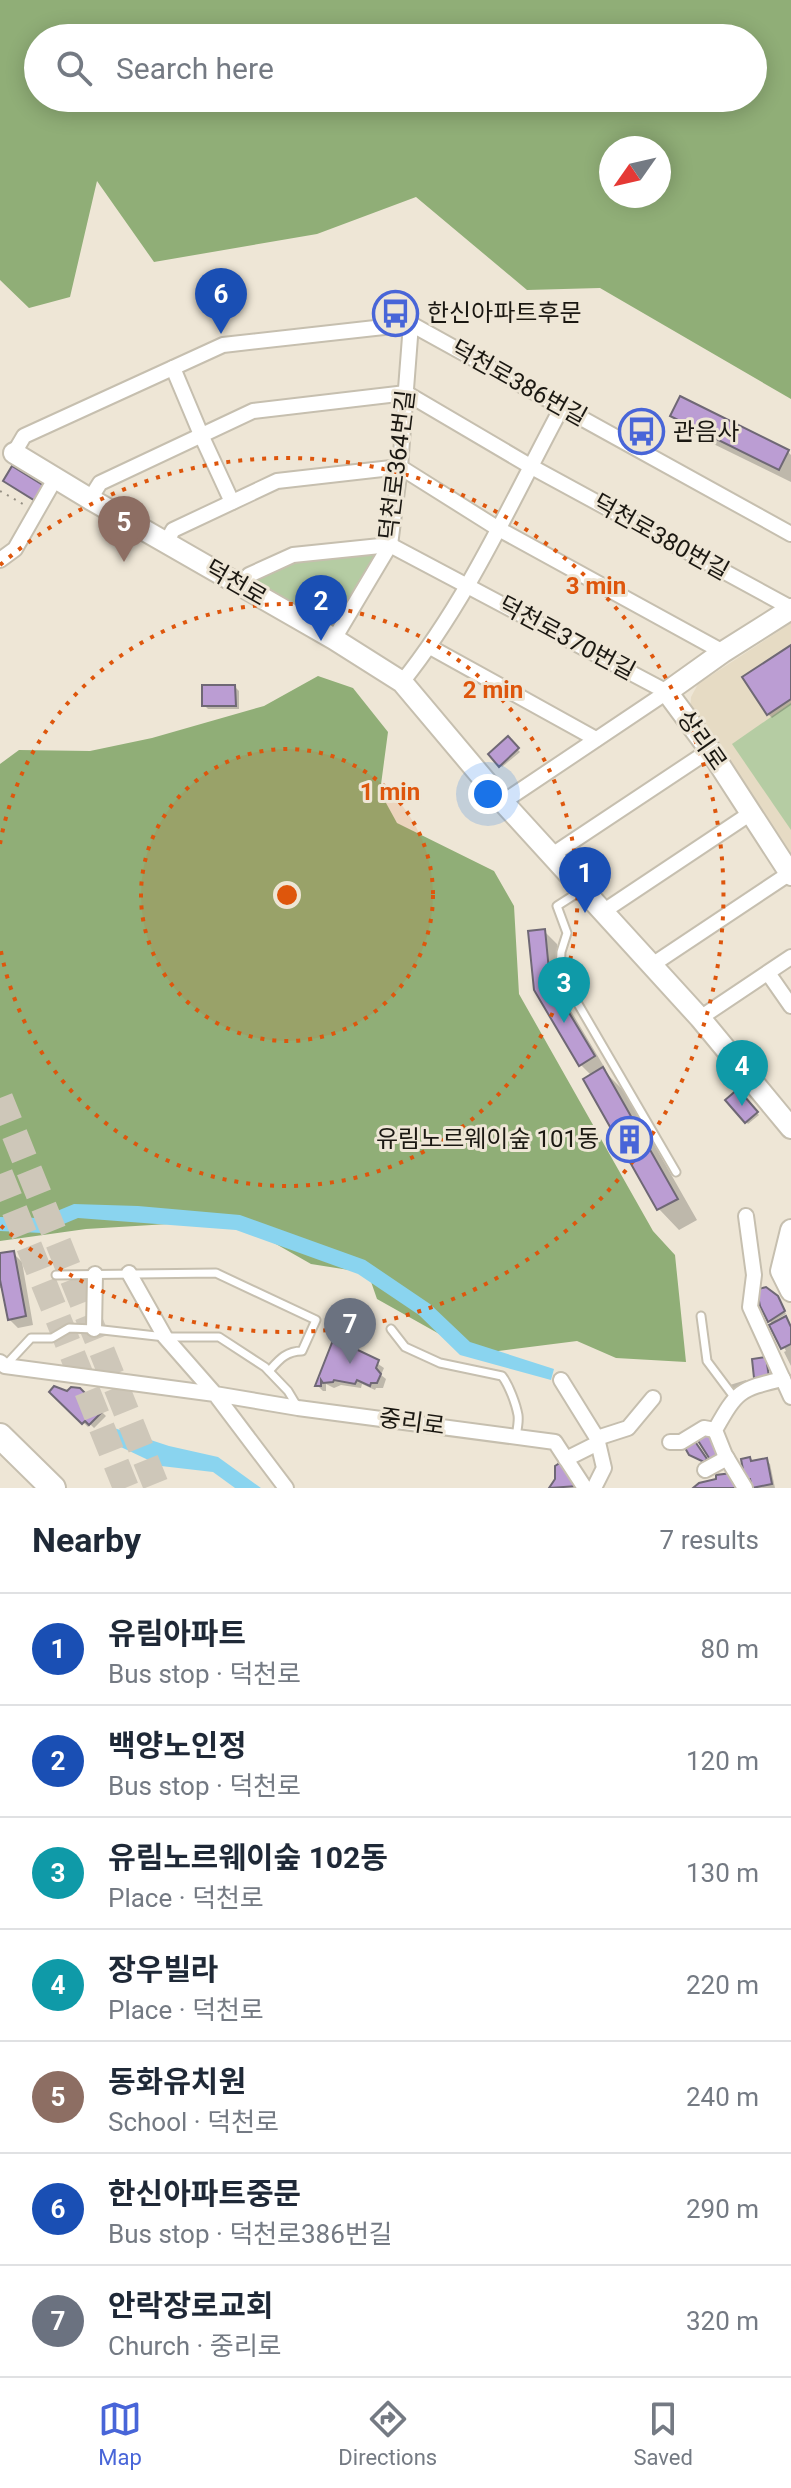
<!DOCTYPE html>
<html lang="en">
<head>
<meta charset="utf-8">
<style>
	body { margin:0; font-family:Roboto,"Noto Sans KR",sans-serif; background:#f2f2f3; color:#1f2937 }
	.compass { position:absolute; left:599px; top:136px; width:72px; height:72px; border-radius:50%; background:#fff; box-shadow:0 4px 20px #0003; rotate:236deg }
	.you { position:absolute; left:488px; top:794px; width:28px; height:28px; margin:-20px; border:6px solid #fff; border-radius:50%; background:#1a73e8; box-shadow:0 0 0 12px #1a73e833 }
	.badge { display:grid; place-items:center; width:52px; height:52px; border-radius:50%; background:#4865d8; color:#fff; font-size:26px; font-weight:700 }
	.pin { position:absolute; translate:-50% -66px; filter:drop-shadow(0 2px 4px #0008) }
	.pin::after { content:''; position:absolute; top:42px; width:28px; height:24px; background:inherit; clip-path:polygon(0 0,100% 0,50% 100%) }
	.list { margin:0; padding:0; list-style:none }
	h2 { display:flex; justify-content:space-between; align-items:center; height:104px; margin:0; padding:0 32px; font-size:34px }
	h2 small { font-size:26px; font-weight:400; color:#747a83 }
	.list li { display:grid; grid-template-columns:52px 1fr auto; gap:24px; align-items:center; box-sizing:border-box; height:112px; padding:0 32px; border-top:2px solid #e0e1e3 }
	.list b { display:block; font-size:30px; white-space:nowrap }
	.list p { margin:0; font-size:26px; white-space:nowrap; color:#747a83 }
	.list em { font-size:26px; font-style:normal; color:#747a83 }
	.icon { flex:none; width:44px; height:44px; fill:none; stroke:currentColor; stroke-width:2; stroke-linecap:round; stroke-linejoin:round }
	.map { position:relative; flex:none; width:791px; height:1488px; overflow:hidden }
	.search { position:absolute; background:#fff; box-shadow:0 4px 20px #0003; left:24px; right:24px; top:24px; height:88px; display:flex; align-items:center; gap:20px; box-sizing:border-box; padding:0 28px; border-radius:44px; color:#747a83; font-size:30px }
	.sheet { height:888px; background:#fff }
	nav { display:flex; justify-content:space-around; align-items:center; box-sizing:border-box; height:112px; border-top:2px solid #e0e1e3; background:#fff; font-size:22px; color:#747a83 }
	nav a { display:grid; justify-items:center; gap:4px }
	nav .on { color:#4865d8 }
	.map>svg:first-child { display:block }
	.built { fill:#e6dbc4 }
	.green { fill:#b5cca3 }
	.forest { fill:#90ae77; fill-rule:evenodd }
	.water { fill:#8ad4ef }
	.shadow { fill:#0003 }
	.building { fill:#bb9dd3; stroke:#6f6875; stroke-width:2 }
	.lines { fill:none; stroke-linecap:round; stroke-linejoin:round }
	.highway-tunnel { stroke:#cec7b9; stroke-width:26; stroke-dasharray:26 13; stroke-linecap:butt }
	.lane-casing { stroke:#c6bfaf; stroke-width:11 }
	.street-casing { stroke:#c6bfaf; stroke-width:18 }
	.secondary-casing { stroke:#c6bfaf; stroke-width:24 }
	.primary-casing { stroke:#c6bfaf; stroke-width:28 }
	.path { stroke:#958f83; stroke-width:2; stroke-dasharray:2 6; stroke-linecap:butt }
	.lane { stroke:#fff; stroke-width:7 }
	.street { stroke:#fff; stroke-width:14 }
	.secondary { stroke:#fff; stroke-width:20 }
	.primary { stroke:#fff; stroke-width:24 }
	.ring { fill:none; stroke:#de560c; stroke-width:4; stroke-dasharray:4 8 }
	.labels { text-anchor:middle; stroke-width:6; stroke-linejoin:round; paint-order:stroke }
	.poi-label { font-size:24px; fill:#1b1812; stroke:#eee6d6; text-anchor:start }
	.street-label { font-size:24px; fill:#1b1812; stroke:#eee6d6 }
	.centre { fill:#de560c; stroke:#eee6d6; stroke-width:4 }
	.ring-label { font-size:24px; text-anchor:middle; font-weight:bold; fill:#de560c; stroke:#eee6d6; stroke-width:6; stroke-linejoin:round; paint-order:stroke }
</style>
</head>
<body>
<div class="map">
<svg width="791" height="1488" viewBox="0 0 791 1488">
	<rect width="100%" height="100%" fill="#eee6d6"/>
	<path class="built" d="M791,623v239l-101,-150 1,-15 7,-13z"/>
	<g class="green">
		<path d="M384,548l-52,86 -86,-49 48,-29z"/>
		<path d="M791,703v127l-59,-86z"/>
	</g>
	<g class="forest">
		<path d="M0,0h791v399l-191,-111 -73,2 -111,-93 -99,37 -163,28 -57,-81 -27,116 -41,11 -29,-28zM38,38h715v60h-715zM611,148h48v48h-48z"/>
		<path d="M318,676l35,12 35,44 -8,60 17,31 97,48 20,35 5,88 134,237 22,24 11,107 -70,-4 -39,-17 -102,13 -98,-55 -9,-26 -57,-9 -77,-44 -148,9 -86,12v-477l19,-14 71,1 62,-13 112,-32z"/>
	</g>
	<g class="water">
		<path d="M74,1204l64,2 102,9 125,45 65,44 40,38 84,27 -3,11 -91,-25 -41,-40 -61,-41 -122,-44 -158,-12 -36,15 -42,-2v-14l40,1z"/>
		<path d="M111,1427l58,19 49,11 43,31h-26l-22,-16 -52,-6 -55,-26z"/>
	</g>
	<g class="shadow">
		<path d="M673,415l115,37 3,3v27l-102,-50z"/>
		<path d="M791,648v57l-19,13 -4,-4z"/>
		<path d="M235,687l4,4v18h-31l-4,-4z"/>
		<path d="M508,739l12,13 -18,15 -12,-13z"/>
		<path d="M544,931l13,13 5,52 44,74 -2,1 19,19 74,130 -18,10 -20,-21 -74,-129 7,-4 -11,-11 -45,-75z"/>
		<path d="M738,1092l21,23 -11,9 -20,-23z"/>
		<path d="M13,1253l9,9 11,63 -15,3 -9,-9 -5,-31h-4v-33z"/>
		<path d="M780,1301l6,13 -10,6 15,8v38l-7,-14 2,-1 -24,-45z"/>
		<path d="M344,1341l40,27 -3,7 5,4 -3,9h-7l-1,2 -13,-6 -1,4 -20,-3 -7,3 -8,-4v7h-3l-6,-6z"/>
		<path d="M746,1380v7l-14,5 -2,-7z"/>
		<path d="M79,1390l27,26 -12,12 -4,-4 -2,3 -36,-35 16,2z"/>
		<path d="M749,1459l4,4 13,-3 4,4 5,24h-21z"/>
	</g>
	<g class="building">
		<path d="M680,396l109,54 -10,20 -109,-54z"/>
		<path d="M12,466l34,21 -9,15 -34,-21z"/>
		<path d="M791,645v54l-24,16 -25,-38z"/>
		<path d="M202,685h33l1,21h-34z"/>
		<path d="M508,736l11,12 -20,19 -11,-13z"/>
		<path d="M545,929l5,52 45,75 -16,10 -45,-76 -6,-59z"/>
		<path d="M603,1067l75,132 -21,11 -74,-131z"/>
		<path d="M738,1089l20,23 -13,11 -20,-23z"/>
		<path d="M14,1251l12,65 -18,4 -8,-40v-27z"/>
		<path d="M766,1287l12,9 7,15 -17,11 -8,-16 -2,-10 1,-7z"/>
		<path d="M786,1316l5,11v17l-10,5 -12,-24z"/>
		<path d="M335,1335l10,4 -2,4 36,17 -3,8 5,6 -4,9h-6l-1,3 -13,-6 -2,4 -21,-4 -1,2 -10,1 -2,-3v6h-6z"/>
		<path d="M766,1357l3,20 -15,1 -2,-19z"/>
		<path d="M54,1386l13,5 4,-4 9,1 23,23 -14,14 -4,-4 -3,3 -33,-32z"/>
		<path d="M709,1432l11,24 -9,5 -14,-22z"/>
		<path d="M694,1440l13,19 -3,3 -15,-7 -5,-9z"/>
		<path d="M750,1457l1,4 16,-3 5,26 -20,4 -2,-9h-3l-3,-4 -3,-16z"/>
		<path d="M563,1461l15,25 -29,2 6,-9v-13z"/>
		<path d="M732,1473l9,15h-48l6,-5 17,-4v-4z"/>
	</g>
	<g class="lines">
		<g class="highway-tunnel">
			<path d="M0,1098l157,390"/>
			<path d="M0,1174l126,314"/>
		</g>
		<defs>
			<g id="lane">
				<path d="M582,890l-25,16 10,27 -6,19 -1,21 116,199"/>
				<path d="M56,1275l160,-2 100,47 -14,31c-16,0 -23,9 -33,20"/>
				<path d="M701,1316l6,45 27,36"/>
				<path d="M391,1329l14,18 35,16 62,13c7,9 14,28 16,39 1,7 -1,15 -2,21"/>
				<path d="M5,1366l26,-28h21l17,-10 25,1 71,8h54l46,30 23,24 9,15"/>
			</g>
			<g id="street">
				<path d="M173,368l29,69 30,65"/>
				<path d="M14,453l10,-17 199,-91 188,-21 380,210"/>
				<path d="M90,499l10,-16 153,-72 153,-18 124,73 261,142"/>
				<path d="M166,543l7,-13 104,-49 123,-14 97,61 226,124"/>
				<path d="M0,560l15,-11 40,-70"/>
				<path d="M241,586l8,-11 44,-20 97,-10 277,147 -164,110"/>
				<path d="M334,639l56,-94 10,-78 11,-143"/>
				<path d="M430,647l166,92"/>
				<path d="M402,682c66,-82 110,-182 160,-275"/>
				<path d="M552,855l158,-105"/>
				<path d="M604,911l147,-98"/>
				<path d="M652,965l138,-92"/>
				<path d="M768,973l23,33"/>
				<path d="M700,1018l91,-61"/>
				<path d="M746,1216l8,59 -4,32 41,90"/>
				<path d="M129,1273l36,64 50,57 83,14 257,34 30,46"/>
				<path d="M94,1329l1,-55"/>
				<path d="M0,1362l5,4 210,28 71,94"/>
				<path d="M561,1380l36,58 7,30 -10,20"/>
				<path d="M597,1438l31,-10 25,-30"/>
				<path d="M670,1442h11l23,-14 11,2"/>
				<path d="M566,1459l32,-16"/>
				<path d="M705,1470l22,-12"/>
				<path d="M745,1488l-20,-33 -10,-25c22,-39 24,-41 68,-51"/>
			</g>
			<g id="secondary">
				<path d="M14,453l76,46 244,140 68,43 101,120 197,216 91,110"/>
				<path d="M791,609l-68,43 -56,40 43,58 81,125"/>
				<path d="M791,1230l-10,41 10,20"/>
			</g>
			<path id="primary" d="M0,1436l53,52"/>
		</defs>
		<use href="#lane" class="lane-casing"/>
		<use href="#street" class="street-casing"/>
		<use href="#secondary" class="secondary-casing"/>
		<use href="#primary" class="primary-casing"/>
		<path class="path" d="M0,491l23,13"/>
		<use href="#lane" class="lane"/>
		<use href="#street" class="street"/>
		<use href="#secondary" class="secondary"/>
		<use href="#primary" class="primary"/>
	</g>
	<circle cx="287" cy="895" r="146" fill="#de560c" fill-opacity=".12"/>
	<g class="ring">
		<circle cx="287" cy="895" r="146"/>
		<path d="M0 844A291 291 0 1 1 0 946"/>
		<path d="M0 565A437 437 0 1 1 0 1225"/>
	</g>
	<defs>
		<symbol id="bus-ring" viewBox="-11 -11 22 22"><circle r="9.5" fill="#eee6d6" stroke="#4865d8" stroke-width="1.5"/><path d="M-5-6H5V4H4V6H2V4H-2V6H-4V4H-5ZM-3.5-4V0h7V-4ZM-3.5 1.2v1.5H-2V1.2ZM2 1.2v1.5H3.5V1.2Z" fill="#4865d8"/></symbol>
		<symbol id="building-ring" viewBox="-11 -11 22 22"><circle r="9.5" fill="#eee6d6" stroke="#4865d8" stroke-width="1.5"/><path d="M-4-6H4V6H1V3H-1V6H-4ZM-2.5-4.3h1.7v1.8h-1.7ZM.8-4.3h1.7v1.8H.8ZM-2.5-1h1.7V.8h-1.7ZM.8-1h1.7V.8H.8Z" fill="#4865d8"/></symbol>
	</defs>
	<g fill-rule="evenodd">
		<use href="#bus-ring" x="370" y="288" width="51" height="51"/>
		<use href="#bus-ring" x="616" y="406" width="51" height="51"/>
		<use href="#building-ring" x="604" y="1114" width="51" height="51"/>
	</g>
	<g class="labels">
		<g class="poi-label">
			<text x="427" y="321">한신아파트후문</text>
			<text x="673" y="440">관음사</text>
			<text x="599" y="1147" text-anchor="end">유림노르웨이숲 101동</text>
		</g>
		<g class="street-label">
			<text transform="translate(519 383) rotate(29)" y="8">덕천로386번길</text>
			<text transform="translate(397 465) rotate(-83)" y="8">덕천로364번길</text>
			<text transform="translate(661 537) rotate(29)" y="8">덕천로380번길</text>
			<text transform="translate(236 583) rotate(30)" y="8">덕천로</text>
			<text transform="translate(567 638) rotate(28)" y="8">덕천로370번길</text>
			<text transform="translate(702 740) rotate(55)" y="8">상리로</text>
			<text transform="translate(412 1422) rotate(8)" y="8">중리로</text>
		</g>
	</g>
	<circle cx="287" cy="895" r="12" class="centre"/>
	<g class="ring-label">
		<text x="596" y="594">3 min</text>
		<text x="493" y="698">2 min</text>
		<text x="390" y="800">1 min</text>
	</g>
</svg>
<svg class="compass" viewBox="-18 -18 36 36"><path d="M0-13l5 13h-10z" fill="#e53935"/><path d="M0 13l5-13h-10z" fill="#747a83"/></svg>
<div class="you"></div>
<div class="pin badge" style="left:585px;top:913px;background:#1a4fb4">1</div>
<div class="pin badge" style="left:321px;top:641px;background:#1a4fb4">2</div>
<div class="pin badge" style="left:564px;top:1023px;background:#0f9aa8">3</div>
<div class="pin badge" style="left:742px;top:1106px;background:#0f9aa8">4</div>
<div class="pin badge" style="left:124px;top:562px;background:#8d6e63">5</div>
<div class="pin badge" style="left:221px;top:334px;background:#1a4fb4">6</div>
<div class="pin badge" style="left:350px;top:1364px;background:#6b7280">7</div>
<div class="search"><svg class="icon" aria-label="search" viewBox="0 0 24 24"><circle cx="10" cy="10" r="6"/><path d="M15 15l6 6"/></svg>Search here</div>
</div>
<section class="sheet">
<h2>Nearby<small>7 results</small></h2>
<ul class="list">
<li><span class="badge" style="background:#1a4fb4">1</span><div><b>유림아파트</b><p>Bus stop · 덕천로</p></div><em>80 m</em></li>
<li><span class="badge" style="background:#1a4fb4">2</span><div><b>백양노인정</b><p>Bus stop · 덕천로</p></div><em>120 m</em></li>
<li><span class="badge" style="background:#0f9aa8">3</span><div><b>유림노르웨이숲 102동</b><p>Place · 덕천로</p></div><em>130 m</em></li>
<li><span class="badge" style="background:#0f9aa8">4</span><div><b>장우빌라</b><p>Place · 덕천로</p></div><em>220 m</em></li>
<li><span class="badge" style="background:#8d6e63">5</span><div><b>동화유치원</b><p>School · 덕천로</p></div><em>240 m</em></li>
<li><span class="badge" style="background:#1a4fb4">6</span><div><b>한신아파트중문</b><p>Bus stop · 덕천로386번길</p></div><em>290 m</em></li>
<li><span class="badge" style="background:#6b7280">7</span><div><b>안락장로교회</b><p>Church · 중리로</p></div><em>320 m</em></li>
</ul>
</section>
<nav>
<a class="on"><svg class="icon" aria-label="map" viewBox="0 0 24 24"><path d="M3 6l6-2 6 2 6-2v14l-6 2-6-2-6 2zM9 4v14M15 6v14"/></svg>Map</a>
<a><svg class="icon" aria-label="directions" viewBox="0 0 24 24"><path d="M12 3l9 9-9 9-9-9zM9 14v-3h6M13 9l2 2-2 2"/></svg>Directions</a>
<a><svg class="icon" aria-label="saved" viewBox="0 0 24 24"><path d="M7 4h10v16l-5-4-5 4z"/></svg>Saved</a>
</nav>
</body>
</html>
